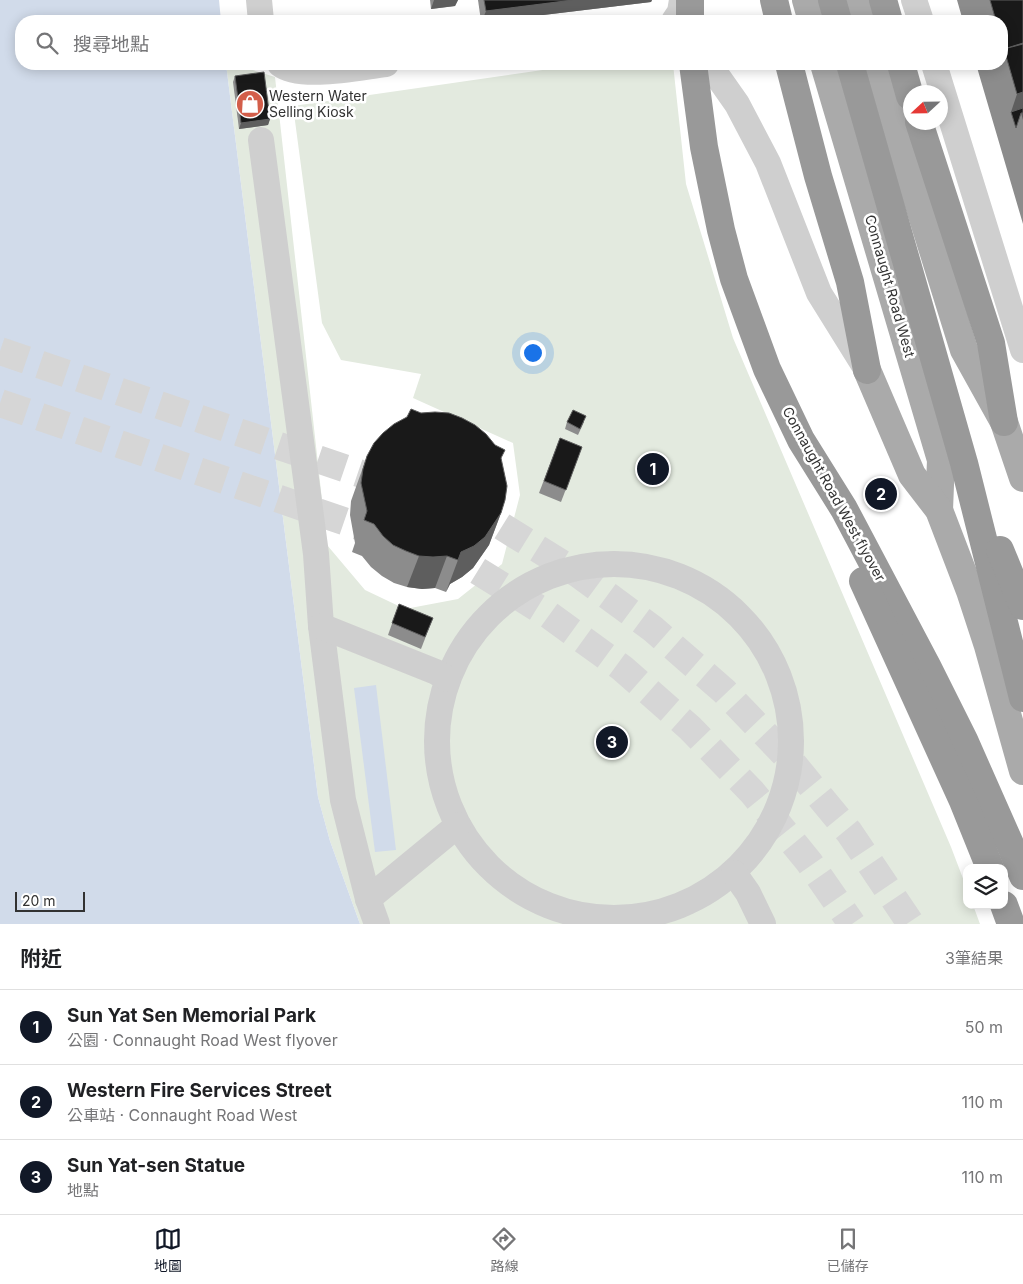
<!DOCTYPE html>
<html lang="zh-TW">
<head>
<meta charset="utf-8">
<style>
	body { margin:0; font-family:Inter,"Noto Sans TC",sans-serif; background:#f2f2f2; color:#202124 }
	.controls { position:absolute; right:15px; bottom:15px; display:grid; overflow:hidden; border-radius:10px; box-shadow:0 2px 12px #0003 }
	.controls button { width:45px; height:45px; display:grid; place-items:center; padding:0; border:0; border-bottom:1px solid #e0e0e0; background:#fff; color:#202124; font:25px sans-serif }
	.compass { position:absolute; left:903px; top:85px; width:45px; height:45px; border-radius:50%; background:#fff; box-shadow:0 2px 12px #0003; rotate:248deg }
	.scale { position:absolute; left:15px; bottom:12px; width:70px; box-sizing:border-box; padding-left:5px; border:2px solid #323232; border-top:0; font-size:14px; line-height:18px; white-space:nowrap; color:#323232; -webkit-text-stroke:4px #fff; paint-order:stroke }
	.you { position:absolute; left:532px; top:352px; width:18px; height:18px; margin:-12px; border:4px solid #fff; border-radius:50%; background:#1a73e8; box-shadow:0 0 0 8px #1a73e833 }
	.badge { display:grid; place-items:center; width:32px; height:32px; border-radius:50%; background:#111827; color:#fff; font-size:16px; font-weight:700 }
	.pin { position:absolute; translate:-50% -50%; border:2px solid #fff; box-shadow:0 1px 5px #0006 }
	.list { margin:0; padding:0; list-style:none }
	h2 { display:flex; justify-content:space-between; align-items:center; height:65px; margin:0; padding:0 20px; font-size:21px }
	h2 small { font-size:16px; font-weight:400; color:#757577 }
	.list li { display:grid; grid-template-columns:32px 1fr auto; gap:15px; align-items:center; box-sizing:border-box; height:75px; padding:0 20px; border-top:1px solid #e0e0e0 }
	.list b { display:block; font-size:19px; white-space:nowrap }
	.list p { margin:0; font-size:16px; white-space:nowrap; color:#757577 }
	.list em { font-size:16px; font-style:normal; color:#757577 }
	.icon { flex:none; width:28px; height:28px; fill:none; stroke:currentColor; stroke-width:2; stroke-linecap:round; stroke-linejoin:round }
	.map { position:relative; flex:none; width:1023px; height:924px; overflow:hidden }
	.search { position:absolute; background:#fff; box-shadow:0 2px 12px #0003; left:15px; right:15px; top:15px; height:55px; display:flex; align-items:center; gap:12px; box-sizing:border-box; padding:0 18px; border-radius:20px; color:#757577; font-size:19px }
	.sheet { height:290px; background:#fff }
	nav { display:flex; justify-content:space-around; align-items:center; box-sizing:border-box; height:70px; border-top:1px solid #e0e0e0; background:#fff; font-size:14px; color:#757577 }
	nav a { display:grid; justify-items:center; gap:2px }
	nav .on { color:#111827 }
	.map>svg:first-child { display:block }
	.green { fill:#e3eadf }
	.water { fill:#d1dbea }
	.lines { fill:none; stroke-linecap:round; stroke-linejoin:round }
	.highway-tunnel { stroke:#d6d6d6; stroke-width:28; stroke-dasharray:28 14; stroke-linecap:butt }
	.minor { stroke:#cfcfcf; stroke-width:26 }
	.major { stroke:#aaa; stroke-width:28 }
	.highway { stroke:#999; stroke-width:28 }
	.wall { fill:#8c8c8c }
	.shaded-wall { fill:#5e5e5e }
	.building { fill:#191919; stroke:#5e5e5e }
	.labels { text-anchor:middle; stroke-width:5; stroke-linejoin:round; paint-order:stroke }
	.poi-label { font-size:14px; fill:#323232; stroke:#fff; text-anchor:start }
	.street-label { font-size:14px; fill:#323232; stroke:#fff }
</style>
</head>
<body>
<div class="map">
<svg width="1023" height="924" viewBox="0 0 1023 924">
	<rect width="100%" height="100%" fill="#fff"/>
	<path class="green" d="M226,64h7l42,13 52,468 38,45 40,19 53,-10 44,-35 18,-69 -7,-52 -100,-45 8,-24 -80,-14 -19,-37 -29,-217 291,-42h89l13,120 47,154 218,509 16,42v16h6l7,19h-620l-30,-83 -12,-44z"/>
	<g class="water">
		<path d="M0,0h219l2,21h-200v43h205l92,733 12,44 30,83h-360z"/>
		<path d="M376,685l20,165 -21,2 -21,-164z"/>
	</g>
	<g class="lines">
		<g class="highway-tunnel">
			<path d="M0,351l397,135"/>
			<path d="M0,403l387,133"/>
			<path d="M463,511l35,13 79,49 76,56 71,62 65,68 60,73 62,92"/>
			<path d="M439,555l34,13 76,47 73,53 68,60 62,64 57,70 43,62"/>
		</g>
		<g class="minor">
			<path d="M259,0l2,21"/>
			<path d="M914,0l7,21"/>
			<path d="M674,21l6,-9 2,-12"/>
			<path d="M280,64c20,16 80,3 106,0"/>
			<path d="M703,64l15,13 19,27 31,59 51,130 46,74"/>
			<path d="M934,64l89,286"/>
			<path d="M261,140l55,414 5,72 22,174 25,99 9,25"/>
			<circle cx="614" cy="741" r="177"/>
			<path d="M321,626l115,46 12,7"/>
			<path d="M734,873l14,20 15,31"/>
			<path d="M368,899l90,-74"/>
		</g>
		<g class="major">
			<path d="M806,0l6,21"/>
			<path d="M855,0l7,21"/>
			<path d="M824,64l117,396 -2,50"/>
			<path d="M875,64l89,286 40,72 19,56"/>
			<path d="M867,370l45,105 27,35 31,81 18,55 35,125"/>
		</g>
		<g class="highway">
			<path d="M690,0v21"/>
			<path d="M774,0l5,21"/>
			<path d="M832,0l6,21"/>
			<path d="M883,0l6,21"/>
			<path d="M693,64l11,83 17,83 13,49 33,90 34,71 43,69 83,157 37,74 46,104 13,32"/>
			<path d="M789,64l29,112 32,106 17,88"/>
			<path d="M850,64l114,399 59,235"/>
			<path d="M901,64l9,32"/>
			<path d="M919,122l72,221 13,79"/>
			<path d="M1000,550l23,56"/>
			<path d="M863,581l100,220 27,67"/>
			<path d="M1004,905l7,19"/>
		</g>
	</g>
	<g class="wall">
		<path d="M430,0h28l-3,6 -24,3z"/>
		<path d="M478,0h174l-1,2 -158,19h-12z"/>
		<path d="M957,0h66v224l-47,-160h26v-43h-39z"/>
		<path d="M235,76l35,43 -2,6 -29,4 -6,-47z"/>
		<path d="M567,422h17l-6,13 -13,-6z"/>
		<path d="M560,438l22,9 -21,55 -22,-9z"/>
		<path d="M367,456l134,2v55l-12,32 -16,23 -11,9 -12,7 -4,8 -11,-4 -13,1 -15,-2 -13,-4 -12,-7 -11,-9 -9,-11 -10,-4 3,-9 -5,-28 1,-14z"/>
		<path d="M399,604l34,14 -12,31 -33,-14z"/>
	</g>
	<g class="shaded-wall">
		<path d="M434,0h24l-3,6 -24,3z"/>
		<path d="M573,0h79l-1,2 -158,19h-11l4,-10z"/>
		<path d="M1023,92v28l-2,-7 -10,-1 6,-18z"/>
		<path d="M270,119l-2,6 -29,4 2,-6z"/>
		<path d="M501,513l-12,32 -16,23 -11,9 -12,7 -4,8 15,-40z"/>
		<path d="M419,556h28l-12,32 -13,1 -15,-2z"/>
	</g>
	<g class="building">
		<path d="M484,0h89l-87,11z"/>
		<path d="M990,0h33v43l-19,6 -2,-9v-19h-6z"/>
		<path d="M1023,44v48l-6,2 -13,-45z"/>
		<path d="M264,72l6,47 -29,4 -6,-47z"/>
		<path d="M1023,108v5h-2l-5,15 -5,-16z"/>
		<path d="M411,409l10,4 14,-1 14,1 13,5 13,7 11,9 9,11 10,5 -4,8 6,28 -2,14 -4,13 -16,24 -11,9 -13,6 -3,8 -11,-4 -14,1 -14,-1 -13,-5 -13,-6 -10,-9 -9,-12 -10,-4 3,-9 -6,-28 2,-14 4,-13 7,-13 9,-10 11,-9 13,-7z"/>
		<path d="M573,410l13,6 -6,13 -13,-7z"/>
		<path d="M560,438l22,9 -16,43 -22,-9z"/>
		<path d="M399,604l34,14 -8,19 -33,-14z"/>
	</g>
	<defs>
		<symbol id="shop-disc" viewBox="-11 -11 22 22"><circle r="9.5" fill="#d35e4a" stroke="#fff"/><path d="M-5-2.5h2.3a2.7 3.5 0 0 1 5.4 0H5L5.5 6h-11ZM-1.5-2.5h3a1.5 2.3 0 0 0-3 0Z" fill="#fff"/></symbol>
	</defs>
	<g fill-rule="evenodd">
		<use href="#shop-disc" x="234" y="88" width="32" height="32"/>
	</g>
	<g class="labels">
		<g class="poi-label">
			<text x="269" y="101">Western Water<tspan x="269" dy="16">Selling Kiosk</tspan></text>
		</g>
		<g class="street-label">
			<text transform="translate(890 286) rotate(74)" y="5">Connaught Road West</text>
			<text transform="translate(834 494) rotate(61)" y="5">Connaught Road West flyover</text>
		</g>
	</g>
</svg>
<div class="controls">
<button><svg class="icon" aria-label="layers" viewBox="0 0 24 24"><path d="M12 4l9 5-9 5-9-5zM3 14l9 5 9-5"/></svg></button>
</div>
<svg class="compass" viewBox="-18 -18 36 36"><path d="M0-13l5 13h-10z" fill="#e53935"/><path d="M0 13l5-13h-10z" fill="#757577"/></svg>
<div class="scale">20 m</div>
<div class="you"></div>
<div class="pin badge" style="left:653px;top:469px">1</div>
<div class="pin badge" style="left:881px;top:494px">2</div>
<div class="pin badge" style="left:612px;top:742px">3</div>
<div class="search"><svg class="icon" aria-label="search" viewBox="0 0 24 24"><circle cx="10" cy="10" r="6"/><path d="M15 15l6 6"/></svg>搜尋地點</div>
</div>
<section class="sheet">
<h2>附近<small>3筆結果</small></h2>
<ul class="list">
<li><span class="badge">1</span><div><b>Sun Yat Sen Memorial Park</b><p>公園 · Connaught Road West flyover</p></div><em>50 m</em></li>
<li><span class="badge">2</span><div><b>Western Fire Services Street</b><p>公車站 · Connaught Road West</p></div><em>110 m</em></li>
<li><span class="badge">3</span><div><b>Sun Yat-sen Statue</b><p>地點</p></div><em>110 m</em></li>
</ul>
</section>
<nav>
<a class="on"><svg class="icon" aria-label="map" viewBox="0 0 24 24"><path d="M3 6l6-2 6 2 6-2v14l-6 2-6-2-6 2zM9 4v14M15 6v14"/></svg>地圖</a>
<a><svg class="icon" aria-label="directions" viewBox="0 0 24 24"><path d="M12 3l9 9-9 9-9-9zM9 14v-3h6M13 9l2 2-2 2"/></svg>路線</a>
<a><svg class="icon" aria-label="saved" viewBox="0 0 24 24"><path d="M7 4h10v16l-5-4-5 4z"/></svg>已儲存</a>
</nav>
</body>
</html>
